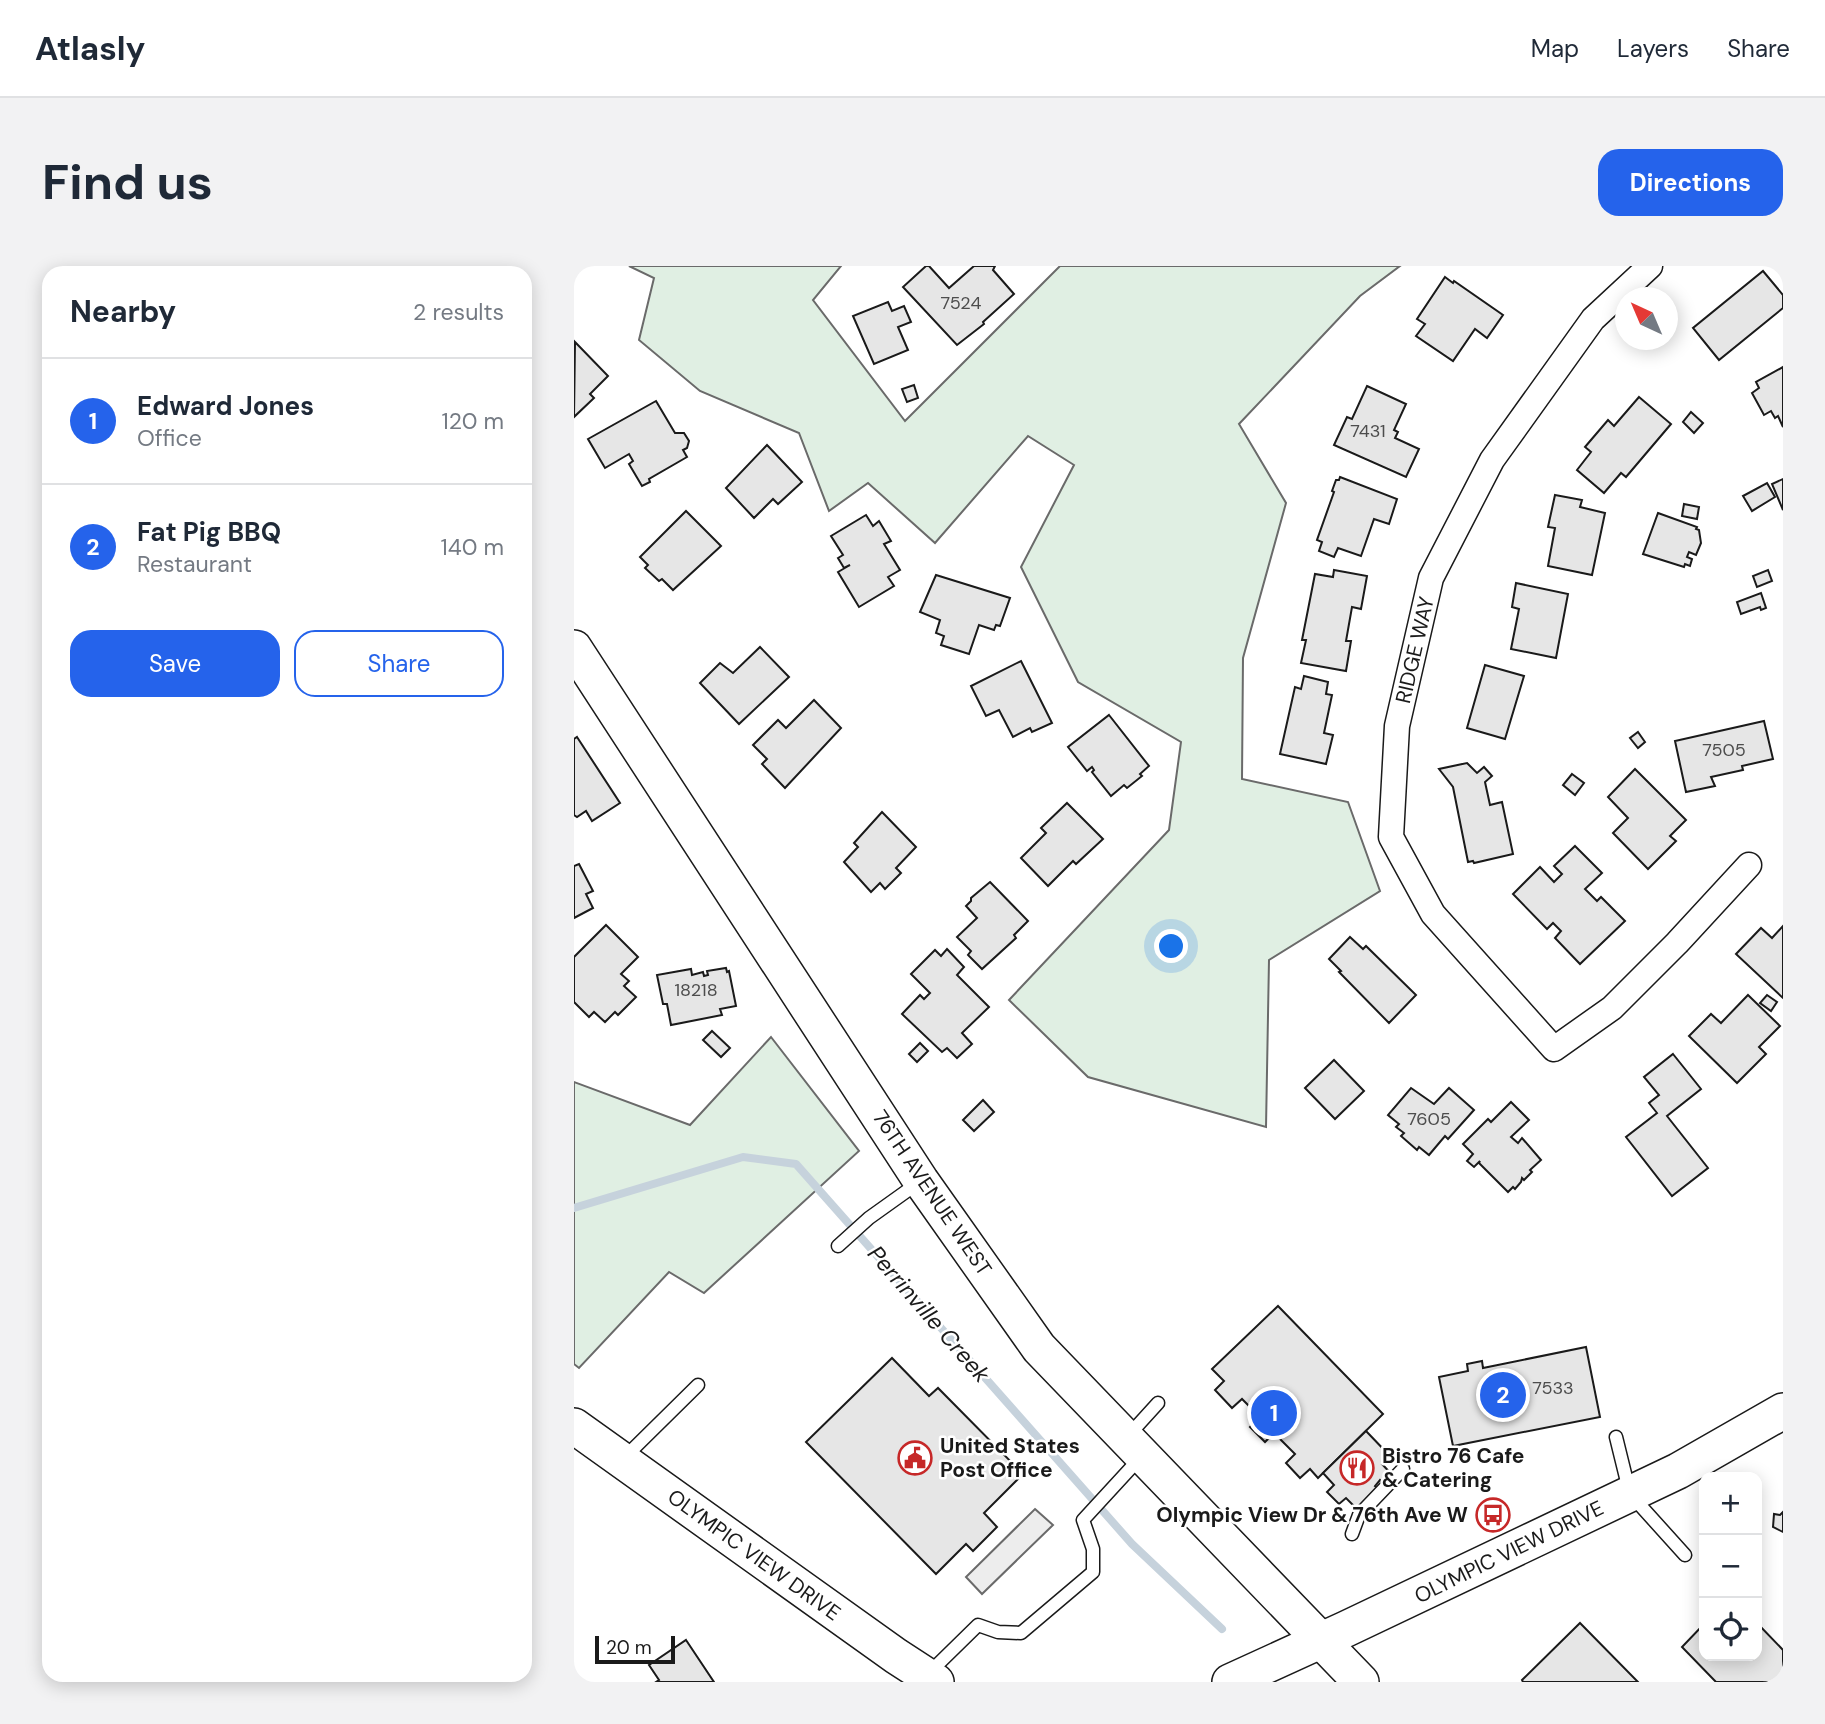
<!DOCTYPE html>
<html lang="en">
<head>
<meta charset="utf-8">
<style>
	body { margin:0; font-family:"DM Sans",sans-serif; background:#f2f2f3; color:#1f2937 }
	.controls { position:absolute; right:21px; bottom:21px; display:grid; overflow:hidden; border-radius:14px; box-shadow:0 4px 18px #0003 }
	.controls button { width:63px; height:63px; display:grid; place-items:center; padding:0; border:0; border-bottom:2px solid #e0e1e3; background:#fff; color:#1f2937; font:35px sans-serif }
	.compass { position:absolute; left:1041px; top:21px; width:63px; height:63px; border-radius:50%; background:#fff; box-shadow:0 4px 18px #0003; rotate:316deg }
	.scale { position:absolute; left:21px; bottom:18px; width:80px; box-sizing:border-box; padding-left:7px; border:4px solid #1a1a1a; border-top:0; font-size:19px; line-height:24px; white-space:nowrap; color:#1a1a1a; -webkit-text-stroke:5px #fff; paint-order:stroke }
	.you { position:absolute; left:598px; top:681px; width:24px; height:24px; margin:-18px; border:5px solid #fff; border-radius:50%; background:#1a73e8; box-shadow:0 0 0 10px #1a73e833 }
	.badge { display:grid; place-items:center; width:46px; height:46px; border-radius:50%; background:#2563eb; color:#fff; font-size:23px; font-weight:700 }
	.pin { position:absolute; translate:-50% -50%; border:4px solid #fff; box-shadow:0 2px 7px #0006 }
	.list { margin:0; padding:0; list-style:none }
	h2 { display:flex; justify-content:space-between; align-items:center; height:91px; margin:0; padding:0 28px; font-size:30px }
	h2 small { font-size:23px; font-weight:400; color:#747a83 }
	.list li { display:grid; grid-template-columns:46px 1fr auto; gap:21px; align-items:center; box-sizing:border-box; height:126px; padding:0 28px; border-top:2px solid #e0e1e3 }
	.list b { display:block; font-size:26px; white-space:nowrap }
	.list p { margin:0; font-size:23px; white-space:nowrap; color:#747a83 }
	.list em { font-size:23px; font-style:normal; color:#747a83 }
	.actions { display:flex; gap:14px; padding:21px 28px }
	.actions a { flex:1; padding:16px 0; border:2px solid #2563eb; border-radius:21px; text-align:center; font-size:24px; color:#2563eb }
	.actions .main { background:#2563eb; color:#fff }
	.icon { flex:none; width:38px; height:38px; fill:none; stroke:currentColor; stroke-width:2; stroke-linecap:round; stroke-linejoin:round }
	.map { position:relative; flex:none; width:1209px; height:1416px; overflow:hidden; border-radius:21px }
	header { display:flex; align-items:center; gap:42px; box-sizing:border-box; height:98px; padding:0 35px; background:#fff; border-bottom:2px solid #e0e1e3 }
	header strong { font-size:33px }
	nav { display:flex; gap:38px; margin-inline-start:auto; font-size:24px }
	.intro { display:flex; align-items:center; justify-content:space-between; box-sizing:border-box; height:168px; padding:0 42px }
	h1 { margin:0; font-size:49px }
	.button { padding:18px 32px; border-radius:21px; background:#2563eb; color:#fff; font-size:24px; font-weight:700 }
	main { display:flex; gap:42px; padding:0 42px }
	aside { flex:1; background:#fff; border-radius:21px; box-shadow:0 4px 18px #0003 }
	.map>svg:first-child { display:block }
	.green { fill:#e0efe3; stroke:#6a6a6a; stroke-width:2 }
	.parking { fill:#ededed; stroke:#6a6a6a; stroke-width:2 }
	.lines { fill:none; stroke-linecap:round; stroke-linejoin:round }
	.stream { stroke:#c6d2dc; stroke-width:8 }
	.building { fill:#e6e6e6; stroke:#1a1a1a; stroke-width:2 }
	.lane-casing { stroke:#1a1a1a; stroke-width:15 }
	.street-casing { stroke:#1a1a1a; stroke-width:27 }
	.secondary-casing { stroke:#1a1a1a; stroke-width:38 }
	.lane { stroke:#fff; stroke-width:12 }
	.street { stroke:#fff; stroke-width:24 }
	.secondary { stroke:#fff; stroke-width:35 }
	.labels { text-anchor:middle; stroke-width:5; stroke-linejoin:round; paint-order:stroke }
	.number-label { font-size:18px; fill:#4d4d4d }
	.street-label { font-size:21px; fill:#1a1a1a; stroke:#fff }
	.poi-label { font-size:21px; font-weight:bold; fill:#1a1a1a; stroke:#fff; text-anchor:start }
	.water-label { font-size:23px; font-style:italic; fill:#1a1a1a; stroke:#fff }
</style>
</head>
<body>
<header>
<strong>Atlasly</strong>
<nav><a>Map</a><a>Layers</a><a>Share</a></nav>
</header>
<div class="intro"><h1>Find us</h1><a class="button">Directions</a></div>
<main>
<aside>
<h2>Nearby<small>2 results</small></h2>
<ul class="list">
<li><span class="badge">1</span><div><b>Edward Jones</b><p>Office</p></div><em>120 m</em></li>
<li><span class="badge">2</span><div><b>Fat Pig BBQ</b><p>Restaurant</p></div><em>140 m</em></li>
</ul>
<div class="actions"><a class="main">Save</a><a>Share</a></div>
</aside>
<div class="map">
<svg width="1209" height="1416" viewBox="0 0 1209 1416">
	<rect width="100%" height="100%" fill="#fff"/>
	<g class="green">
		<path d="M55,0h212l-28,34 92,121 155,-155h340l-40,30 -121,128 47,79 -43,155 -1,121 106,23 32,89 -111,69 -3,167 -178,-50 -79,-77 160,-170 12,-88 -103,-60 -57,-115 53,-102 -46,-29 -93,107 -67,-60 -39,28 -30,-78 -99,-42 -61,-51 15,-62z"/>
		<path d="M197,771l88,114 -155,142 -35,-21 -90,96 -5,-4v-282l116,43z"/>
	</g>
	<path class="parking" d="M461,1243l18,16 -71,69 -16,-17z"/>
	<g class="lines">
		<path class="stream" d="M0,942l169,-51 53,7 336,380 90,85"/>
	</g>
	<g class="building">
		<path d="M352,0h3l20,22 25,-22h21l-2,4 21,24 -31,28 1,2 -27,21 -54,-58z"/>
		<path d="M1189,5l20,24v13l-64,52 -26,-32z"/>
		<path d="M871,11l8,6 1,-2 49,34 -16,23 -12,-9 -22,32 -37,-25 9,-12 -8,-5z"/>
		<path d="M314,36l4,9 12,-5 7,16 -13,5 10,23 -34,14 -21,-48z"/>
		<path d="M1,76l33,34 -18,18 4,4 -20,19z"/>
		<path d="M1209,101v60l-5,-11 -3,2 -4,-7 -7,4 -12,-22 7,-5 -3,-6z"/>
		<path d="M340,119l4,13 -11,4 -5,-13z"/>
		<path d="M793,120l39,18 -12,26 4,2 -3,6 24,11 -13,28 -72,-32 13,-28 5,2z"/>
		<path d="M1065,131l32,27 -45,53 -5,-4 -17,20 -27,-23 14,-18 -6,-5 23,-27 6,6z"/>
		<path d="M82,135l19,32h9l5,8 -2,7 -4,2 4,7 -38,22 1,3 -8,4 -13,-22 4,-3 -4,-7 -24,14 -17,-29z"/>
		<path d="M1117,146l12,11 -9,10 -11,-11z"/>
		<path d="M193,179l35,37 -24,22 -5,-5 -19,19 -28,-30z"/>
		<path d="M766,211l57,22 -8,25 -15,-5 -13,37 -23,-8 -4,9 -15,-6 3,-9 -5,-2 17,-48 -2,-1 4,-11h3z"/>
		<path d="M1209,213v31l-11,-26z"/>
		<path d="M1193,217l8,14 -23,14 -9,-15z"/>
		<path d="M981,229l27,5 -2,7 25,6 -13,62 -44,-9 7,-38 -7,-1z"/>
		<path d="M1110,238l15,3 -2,12 -15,-3z"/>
		<path d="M112,245l35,35 -48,44 -11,-11 -3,2 -14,-13 3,-3 -8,-8z"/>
		<path d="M1084,247l39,14 -1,2 3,1 2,13 -5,12 -7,-3 -2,5 5,2 -2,7 -5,-2 -1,3 -41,-13z"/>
		<path d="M292,249l7,11 6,-5 12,20 -7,3 16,26 -12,7 6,9 -35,21 -21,-35 12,-7 -6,3 -6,-10 5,-3 -12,-19z"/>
		<path d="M760,304l33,6 -6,33 -9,-2 -6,34h5l-5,30 -45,-8 5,-23h-4l13,-66 18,3z"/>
		<path d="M1194,304l4,11 -15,6 -4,-11z"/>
		<path d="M362,309l74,23 -10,28 -4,-1 -2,5 -15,-5 -10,29 -28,-9 3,-9 -8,-3 4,-13 -20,-8z"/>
		<path d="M942,317l52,11 -12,64 -45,-9 8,-40 -7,-2z"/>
		<path d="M1187,327l5,15 -5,2 -1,-3 -19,7 -4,-12z"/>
		<path d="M186,381l29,30 -50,47 -39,-41 20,-20 13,10z"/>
		<path d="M447,395l31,62 -20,9 -2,-4 -17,9 -14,-27 -13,6 -15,-30z"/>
		<path d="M911,399l39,11 -19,63 -38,-11z"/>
		<path d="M730,410l24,6 -2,12 6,1 -8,38 9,2 -7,29 -46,-10 15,-67 6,2z"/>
		<path d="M240,434l27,28 -56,60 -23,-24 5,-5 -14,-14 25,-25 8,8z"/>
		<path d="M535,449l40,51 -9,8 2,2 -15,12 -3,-3 -13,11 -19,-24 2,-2 -2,-3 -5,4 -19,-24z"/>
		<path d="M1190,455l9,38 -31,7 1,4 -32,7 4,9 -29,6 -11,-51z"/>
		<path d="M1064,466l7,10 -7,6 -8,-10z"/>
		<path d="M3,471l43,66 -28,18 -6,-10 -9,6 -3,-2v-76z"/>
		<path d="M893,497l10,10 7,-6 8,9 -7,6 5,23 12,-3 11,52 -39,9 -1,-2 -5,1 -15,-75 -14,-18z"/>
		<path d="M1061,503l51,51 -16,16 6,5 -28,28 -35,-36 15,-15 -20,-21z"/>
		<path d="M998,508l12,9 -9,12 -12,-10z"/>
		<path d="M493,537l36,36 -27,25 -3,-3 -25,25 -27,-28 25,-25 -5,-5z"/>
		<path d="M308,546l34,35 -20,21 5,5 -16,16 -5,-6 -9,9 -27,-30 14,-15 -4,-4z"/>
		<path d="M1001,580l27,27 -17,16 12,12 4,-4 24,24 -45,43 -25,-26 6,-7 -8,-8 -6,6 -34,-35 27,-27 14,15 8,-8 -8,-8z"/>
		<path d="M5,598l14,27 -7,3 7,14 -19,10v-52z"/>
		<path d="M416,616l38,39 -14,14 2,3 -34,31 -14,-14 3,-4 -14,-14 20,-19 -11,-12 5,-5v-3z"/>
		<path d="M32,659l32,32 -17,17 8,7 -5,5 12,11 -18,18 -3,-3 -10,10 -11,-10 -5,5 -15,-15v-45z"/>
		<path d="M1209,660v72l-47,-44 25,-26 11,10z"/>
		<path d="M776,671l13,12 3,-3 50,49 -27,28 -50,-51 2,-1 -12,-12z"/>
		<path d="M373,683l17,18 -7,8 32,32 -27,26 10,11 -15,14 -10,-10 -5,4 -40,-38 18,-19 4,4 6,-6 -19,-19 24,-24 6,6z"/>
		<path d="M152,702l1,4 2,-1 7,35 -16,3 2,6 -51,10 -4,-21h-4l-6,-29 34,-6 1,6 11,-3 1,4 4,-1 -1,-4z"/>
		<path d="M1174,729l32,31 -21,21 7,7 -29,29 -48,-47 22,-22 10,9z"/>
		<path d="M1193,729l10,7 -6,9 -11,-8z"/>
		<path d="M138,765l18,17 -9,9 -18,-17z"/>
		<path d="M346,777l8,8 -11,11 -8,-8z"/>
		<path d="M1099,788l28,35 -34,27 41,52 -36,28 -46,-59 31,-24 -8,-10 10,-8 -15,-18z"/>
		<path d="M760,794l30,31 -29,28 -30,-31z"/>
		<path d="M837,822l23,16 15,-16 25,22 -26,29 -3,-3 -16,19 -10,-8 -2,3 -16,-14 3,-3 -8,-6 3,-3 -11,-9z"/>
		<path d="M409,834l11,12 -20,19 -11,-11z"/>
		<path d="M937,836l18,18 -18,17 7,6 4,-5 19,22 -11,10 2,2 -8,8 -2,-2 -1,4 -6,7 -2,-2 -5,5 -29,-29 1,-2 -6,6 -7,-6 6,-7 -10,-10 25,-25 3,3z"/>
		<path d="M704,1040l105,108 -65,64 -8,-9 -10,9 -14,-15 9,-9 -21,-21 -9,9 -15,-15 10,-10 -18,-18 -10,9 -17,-18 9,-9 -12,-12z"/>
		<path d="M1012,1081l14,70 -147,29 -14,-69 29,-6 -1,-7 15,-3 1,7z"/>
		<path d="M318,1092l37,38 9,-8 85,86 -39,39 13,14 -24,24 -7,-7 -30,30 -130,-132z"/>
		<path d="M792,1165l22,23 -6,10 13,14 -9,8 -6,-6 -5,6 5,4 -21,21 -13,-13 -7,6 -12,-12 7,-7 -11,-12z"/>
		<path d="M1209,1246v20l-10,-5 1,-13 6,1z"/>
		<path d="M1006,1357l58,59h-115l-1,-2z"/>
		<path d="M1183,1357l26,27v32h-67l-34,-35 22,-23v32h53z"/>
		<path d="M112,1374l28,42h-58l3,-2 -10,-15z"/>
	</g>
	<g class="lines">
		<defs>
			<g id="lane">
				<path d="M264,980l31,-28 49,-35"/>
				<path d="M554,1170l30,-33"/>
				<path d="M1042,1171l14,57 55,61"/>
				<path d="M51,1191l73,-72"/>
				<path d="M778,1268l7,-19 44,-46"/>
				<path d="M355,1407l49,-48 20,7 23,1 72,-61v-23l-10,-29 57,-62"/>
			</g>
			<path id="street" d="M1076,0l-57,53 -101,141 -61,118 -34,148 -6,111 42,77 121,135 58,-41 65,-65 72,-78"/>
			<g id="secondary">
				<path d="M0,382l347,533 118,167 322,334"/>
				<path d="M0,1160l322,230 40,26"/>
				<path d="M656,1416l116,-53 332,-158 105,-60"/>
			</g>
		</defs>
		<use href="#lane" class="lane-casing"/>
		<use href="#street" class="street-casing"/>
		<use href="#secondary" class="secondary-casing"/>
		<use href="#lane" class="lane"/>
		<use href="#street" class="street"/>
		<use href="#secondary" class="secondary"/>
	</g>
	<defs>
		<symbol id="civic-ring" viewBox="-11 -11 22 22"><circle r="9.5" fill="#fff" stroke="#c62828" stroke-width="1.5"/><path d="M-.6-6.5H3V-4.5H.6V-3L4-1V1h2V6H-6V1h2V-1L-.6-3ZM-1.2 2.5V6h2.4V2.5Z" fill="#c62828"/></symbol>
		<symbol id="restaurant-ring" viewBox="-11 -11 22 22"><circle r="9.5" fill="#fff" stroke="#c62828" stroke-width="1.5"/><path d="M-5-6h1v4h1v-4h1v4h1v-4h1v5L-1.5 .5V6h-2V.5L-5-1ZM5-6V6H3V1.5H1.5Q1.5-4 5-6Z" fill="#c62828"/></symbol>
		<symbol id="bus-ring" viewBox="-11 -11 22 22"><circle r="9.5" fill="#fff" stroke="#c62828" stroke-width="1.5"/><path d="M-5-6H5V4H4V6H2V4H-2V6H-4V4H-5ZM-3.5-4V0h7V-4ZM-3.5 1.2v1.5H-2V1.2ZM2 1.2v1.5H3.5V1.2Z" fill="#c62828"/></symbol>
	</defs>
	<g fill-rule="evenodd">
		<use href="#civic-ring" x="322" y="1173" width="38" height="38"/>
		<use href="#restaurant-ring" x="764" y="1183" width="38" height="38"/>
		<use href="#bus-ring" x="900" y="1230" width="38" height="38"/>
	</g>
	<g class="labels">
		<g class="number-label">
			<text x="387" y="43">7524</text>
			<text x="794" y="171">7431</text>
			<text x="1150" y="490">7505</text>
			<text x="122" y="730">18218</text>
			<text x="855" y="859">7605</text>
			<text x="979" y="1128">7533</text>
		</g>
		<g class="street-label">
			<text transform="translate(841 384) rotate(-77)" y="7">RIDGE WAY</text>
			<text transform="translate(358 927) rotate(56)" y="7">76TH AVENUE WEST</text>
			<text transform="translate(935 1286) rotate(-26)" y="7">OLYMPIC VIEW DRIVE</text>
			<text transform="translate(180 1289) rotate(36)" y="7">OLYMPIC VIEW DRIVE</text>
		</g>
		<g class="poi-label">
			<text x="366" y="1187">United States<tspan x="366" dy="24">Post Office</tspan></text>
			<text x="808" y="1197">Bistro 76 Cafe<tspan x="808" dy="24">&amp; Catering</tspan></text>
			<text x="894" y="1256" text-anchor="end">Olympic View Dr &amp; 76th Ave W</text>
		</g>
		<g class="water-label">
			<text transform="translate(355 1048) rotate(49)" y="8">Perrinville Creek</text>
		</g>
	</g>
</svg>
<div class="controls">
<button>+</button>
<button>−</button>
<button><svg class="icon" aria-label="locate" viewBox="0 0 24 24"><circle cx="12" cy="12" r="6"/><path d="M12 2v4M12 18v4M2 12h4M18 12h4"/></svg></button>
</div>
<svg class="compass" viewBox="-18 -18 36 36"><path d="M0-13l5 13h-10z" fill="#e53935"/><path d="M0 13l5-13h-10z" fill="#747a83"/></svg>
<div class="scale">20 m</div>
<div class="you"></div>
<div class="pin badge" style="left:700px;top:1147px">1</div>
<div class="pin badge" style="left:929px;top:1129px">2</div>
</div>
</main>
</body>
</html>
